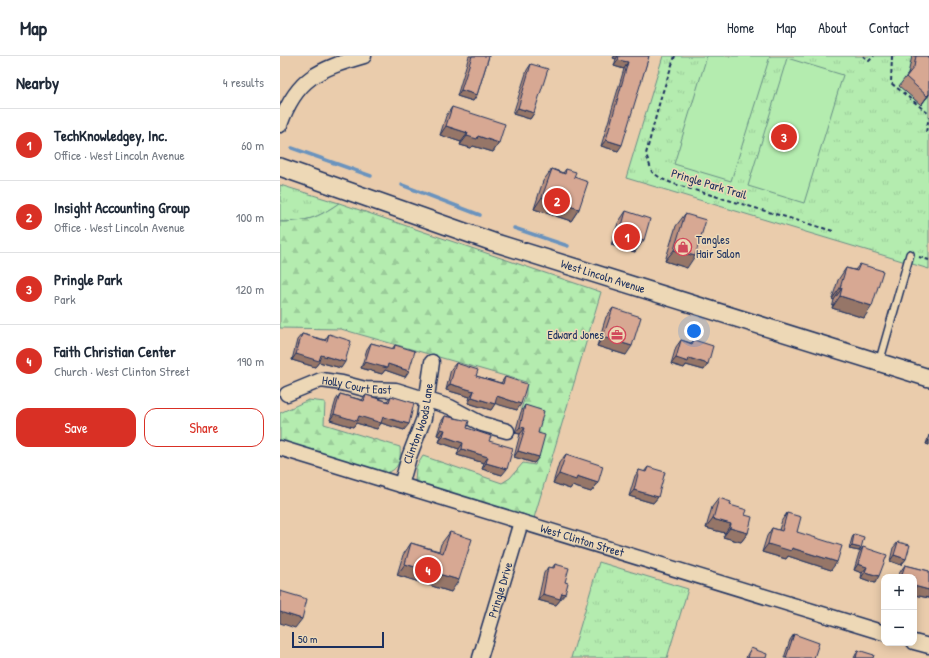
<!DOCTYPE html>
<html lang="en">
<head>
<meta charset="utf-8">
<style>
	body { margin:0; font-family:"Patrick Hand",sans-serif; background:#f6f6f7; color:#1f2937 }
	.controls { position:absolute; right:12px; bottom:12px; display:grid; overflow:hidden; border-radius:8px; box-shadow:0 2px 10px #0003 }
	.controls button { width:36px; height:36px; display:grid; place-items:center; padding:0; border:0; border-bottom:1px solid #e0e1e3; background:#fff; color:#1f2937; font:20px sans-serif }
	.scale { position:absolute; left:12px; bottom:10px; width:92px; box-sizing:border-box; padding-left:4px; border:2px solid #1b2f5e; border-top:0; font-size:11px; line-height:14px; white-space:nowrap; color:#1b2f5e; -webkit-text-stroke:3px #edd8b6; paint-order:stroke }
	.you { position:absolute; left:414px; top:275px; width:14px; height:14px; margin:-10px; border:3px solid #fff; border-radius:50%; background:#1a73e8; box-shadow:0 0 0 6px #1a73e833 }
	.badge { display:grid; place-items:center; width:26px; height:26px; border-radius:50%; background:#d93025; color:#fff; font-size:13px; font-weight:700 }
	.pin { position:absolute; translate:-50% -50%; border:2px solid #fff; box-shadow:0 1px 4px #0006 }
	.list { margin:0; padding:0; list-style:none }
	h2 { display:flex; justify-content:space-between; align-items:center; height:52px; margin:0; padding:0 16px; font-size:17px }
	h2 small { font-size:13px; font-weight:400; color:#747a83 }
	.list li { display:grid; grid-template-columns:26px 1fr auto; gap:12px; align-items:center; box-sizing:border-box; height:72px; padding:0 16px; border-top:1px solid #e0e1e3 }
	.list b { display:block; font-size:15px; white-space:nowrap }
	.list p { margin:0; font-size:13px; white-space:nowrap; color:#747a83 }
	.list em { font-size:13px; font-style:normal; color:#747a83 }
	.actions { display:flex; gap:8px; padding:12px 16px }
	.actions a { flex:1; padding:9px 0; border:1px solid #d93025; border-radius:12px; text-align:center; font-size:14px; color:#d93025 }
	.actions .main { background:#d93025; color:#fff }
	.map { position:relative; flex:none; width:649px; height:602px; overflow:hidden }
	header { display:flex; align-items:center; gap:24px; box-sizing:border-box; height:56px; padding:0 20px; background:#fff; border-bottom:1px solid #e0e1e3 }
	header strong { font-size:19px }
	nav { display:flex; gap:22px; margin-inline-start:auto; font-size:14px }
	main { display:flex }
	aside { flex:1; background:#fff }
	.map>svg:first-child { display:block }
	.grass { fill:url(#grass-tufts); stroke:#688e86 }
	.forest { fill:url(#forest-firs); stroke:#688e86 }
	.pitch { fill:#b4ecaf; stroke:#688e86 }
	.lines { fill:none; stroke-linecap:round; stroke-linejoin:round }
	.stream { stroke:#6a93be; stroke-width:3.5 }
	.service-casing { stroke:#1b2f5e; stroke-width:10 }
	.minor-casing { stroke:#1b2f5e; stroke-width:17 }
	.tertiary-casing { stroke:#1b2f5e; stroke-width:20 }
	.path { stroke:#1b2f5e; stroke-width:2; stroke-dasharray:4 3; stroke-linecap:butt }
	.service { stroke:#edd8b6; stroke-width:7 }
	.minor { stroke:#edd8b6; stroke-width:14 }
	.tertiary { stroke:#edd8b6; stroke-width:17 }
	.wall { fill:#b9907e; stroke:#1b2f5e }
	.shaded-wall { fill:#967667; stroke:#1b2f5e }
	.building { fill:#d7a893; stroke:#1b2f5e }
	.labels { text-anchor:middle; stroke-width:3; stroke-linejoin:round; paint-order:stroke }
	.street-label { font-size:12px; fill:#1b2f5e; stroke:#edd8b6 }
	.poi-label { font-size:12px; fill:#1b2f5e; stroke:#edd8b6; text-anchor:start }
</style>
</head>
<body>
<header>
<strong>Map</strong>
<nav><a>Home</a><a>Map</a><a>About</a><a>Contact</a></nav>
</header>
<main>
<aside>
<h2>Nearby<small>4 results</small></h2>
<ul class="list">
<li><span class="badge">1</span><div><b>TechKnowledgey, Inc.</b><p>Office · West Lincoln Avenue</p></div><em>60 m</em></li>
<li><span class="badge">2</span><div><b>Insight Accounting Group</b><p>Office · West Lincoln Avenue</p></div><em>100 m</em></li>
<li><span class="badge">3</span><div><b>Pringle Park</b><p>Park</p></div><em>120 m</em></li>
<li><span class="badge">4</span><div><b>Faith Christian Center</b><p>Church · West Clinton Street</p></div><em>190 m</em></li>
</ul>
<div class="actions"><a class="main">Save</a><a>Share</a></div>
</aside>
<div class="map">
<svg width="649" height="602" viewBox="0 0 649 602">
	<defs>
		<pattern id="grass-tufts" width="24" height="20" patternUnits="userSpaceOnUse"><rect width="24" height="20" fill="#b4ecaf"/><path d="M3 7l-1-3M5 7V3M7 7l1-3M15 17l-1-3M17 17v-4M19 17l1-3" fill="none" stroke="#9acb99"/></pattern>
		<pattern id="forest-firs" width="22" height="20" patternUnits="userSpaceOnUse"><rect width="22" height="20" fill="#b4ecaf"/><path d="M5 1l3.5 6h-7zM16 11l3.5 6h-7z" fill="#9acb99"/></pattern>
	</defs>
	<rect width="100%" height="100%" fill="#eaccac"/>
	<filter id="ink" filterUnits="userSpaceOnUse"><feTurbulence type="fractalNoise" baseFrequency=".025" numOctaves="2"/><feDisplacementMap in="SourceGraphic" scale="8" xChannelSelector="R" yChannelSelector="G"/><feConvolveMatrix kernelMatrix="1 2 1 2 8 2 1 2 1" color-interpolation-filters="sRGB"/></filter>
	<g filter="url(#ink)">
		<g class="grass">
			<path d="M383,0h266v213l-303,-91z"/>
			<path d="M0,129l59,18c-23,16 -31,18 -59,19z"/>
			<path d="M319,506l89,27 -21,69h-96z"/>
		</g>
		<g class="forest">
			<path d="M59,147l262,89 -67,226 -119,-36 1,-15 7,-11 79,27 8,-5 13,-15 12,2 7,-25 -5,-4 4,-20 -20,-7 5,-15v-12l-185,-53 -61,-1v-106c28,-1 36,-3 59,-19z"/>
			<path d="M28,344l17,2 -1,22 76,23c1,12 -1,23 -14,26l-106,-32v-28z"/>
		</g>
		<g class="pitch">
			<path d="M427,0h63l-39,125 -57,-17z"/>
			<path d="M507,2l56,17 -39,128 -56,-17z"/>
		</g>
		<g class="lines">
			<g class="stream">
				<path d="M12,92l79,28"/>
				<path d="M122,129l78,30"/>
				<path d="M234,172l54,18"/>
			</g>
			<defs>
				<path id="service" d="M599,307l31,-109"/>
				<g id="minor">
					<path d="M0,69c16,-47 39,-56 84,-69"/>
					<path id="s1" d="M7,338l34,-14 21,3 23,6 31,1 54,17 32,17 25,7"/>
					<path id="s2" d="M0,392l604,185"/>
					<path id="s3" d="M121,429l8,-28 15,-39 8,-56"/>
					<path d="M634,586l15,4"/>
					<path id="s4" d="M200,602l41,-136"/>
				</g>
				<g id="tertiary">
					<path id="s5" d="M0,111l213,75 436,136"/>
				</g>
			</defs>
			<use href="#service" class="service-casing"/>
			<use href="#minor" class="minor-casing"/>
			<use href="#tertiary" class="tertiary-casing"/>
			<g class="path">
				<path d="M395,0l-14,41 -15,57 6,18 10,7 12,5 159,47"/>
				<path d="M583,0l6,5 5,-5"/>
				<path d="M612,0l-1,27 38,31"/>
				<path d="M646,76l3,-15"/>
				<path d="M639,201l10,3"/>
			</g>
			<use href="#service" class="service"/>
			<use href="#minor" class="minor"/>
			<use href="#tertiary" class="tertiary"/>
		</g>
		<g class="wall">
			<path d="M189,0h20l-12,39 -4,6 -16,-5z"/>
			<path d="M334,0h35l-31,95 -17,-5 23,-77 -10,-3 2,-7 -3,-1z"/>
			<path d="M632,0h17v39l-8,10 -22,-19 9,-12z"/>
			<path d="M251,8l3,49 -4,6 -17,-5 14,-44z"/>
			<path d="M172,51l47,36 -6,9 -20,-6 -2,2 -11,-3 1,-3 -21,-7 6,-19z"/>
			<path d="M272,113l11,4 3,-4 8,8 5,32 -8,12 -37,-12 9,-28z"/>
			<path d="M346,155l9,41 -24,-7 7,-22z"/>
			<path d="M405,158l2,54 -22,-7 11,-35z"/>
			<path d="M580,208l4,54 -32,-10 2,-8 -2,-1 6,-19 8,-12 9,2z"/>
			<path d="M333,252l13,47 -29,-9 9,-29z"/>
			<path d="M22,278l23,6 4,-6 12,34 -22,-6 -4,5 -23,-7 5,-20z"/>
			<path d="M401,284l10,3 3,-3 10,30 -18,-5 -2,3 -13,-4 5,-17z"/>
			<path d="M91,287l21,6 3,-4 10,32 -20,-7 -3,4 -21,-6 6,-19z"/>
			<path d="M176,307l20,13 25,7 4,-6 12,33 -22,-7 -4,7 -23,-7 2,-6 -24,-7 5,-21z"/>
			<path d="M60,338l22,6 4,-5 21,6 4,-5 13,34 -23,-7 -4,6 -21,-6 -3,4 -23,-7 6,-20z"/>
			<path d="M245,349l13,28 1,24 -5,6 -20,-6 6,-23 -5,-1 6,-21z"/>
			<path d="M165,360l44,25 13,34 -20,-6 2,-6 -27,-8 2,-6 -20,-7 2,-6 -4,-1 4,-13z"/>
			<path d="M649,379v10l-3,-1z"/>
			<path d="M286,398l32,29 -7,9 -19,-6 -2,3 -17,-6 6,-20z"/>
			<path d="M368,411l10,30 -5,6 -24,-7 6,-20 4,-6 5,2z"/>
			<path d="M439,442l26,17 3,18 -7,9 -18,-5 2,-4 -19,-5 6,-21z"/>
			<path d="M507,457l10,19 34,38 -43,-14 -2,3 -24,-7 5,-16 5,-8 7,2 3,-10z"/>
			<path d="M170,476l1,60 -54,-17 6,-20 8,-12 28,8 2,-7z"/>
			<path d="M574,478l5,17 -10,-2 3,-11z"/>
			<path d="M618,486l8,17 -5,6 -11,-4 3,-13z"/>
			<path d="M583,491l12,36 -14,-5 1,-5 -8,-3 5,-17z"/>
			<path d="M275,508l10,18 -5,18 -4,5 -18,-5 6,-27 4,-6 4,1z"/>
			<path d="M625,509l24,6v27l-15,-3v-18h-16l2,-5z"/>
			<path d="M514,578l20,24h-30l6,-18z"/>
			<path d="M471,592l15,10h-20l1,-3z"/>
			<path d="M578,594l15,8h-19z"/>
		</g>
		<g class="shaded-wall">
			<path d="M335,0h3l-2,3 -3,-1z"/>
			<path d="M338,4l10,2 -4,7 -10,-3z"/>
			<path d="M181,34l16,5 -4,6 -16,-5z"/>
			<path d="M649,38v1l-8,10z"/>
			<path d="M238,52l16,5 -4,6 -17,-5z"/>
			<path d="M166,70l22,7 -7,9 -21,-7z"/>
			<path d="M187,80h11l21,7 -6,9 -20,-6 -2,2 -11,-3z"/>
			<path d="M326,84l16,5 -4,6 -17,-5z"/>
			<path d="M262,141l37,12 -8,12 -37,-12z"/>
			<path d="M340,177l24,7 -9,12 -24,-7z"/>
			<path d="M394,194l21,6 -8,12 -22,-7z"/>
			<path d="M560,232h2l-8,12 -2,-1z"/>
			<path d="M560,240l32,10 -8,12 -32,-10z"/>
			<path d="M323,281l29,9 -6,9 -29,-9z"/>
			<path d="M16,298l25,1 24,7 -4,6 -22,-6 -4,5 -23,-7z"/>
			<path d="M396,302h13l19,6 -4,6 -18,-5 -2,3 -13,-4z"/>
			<path d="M85,306l23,2 21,7 -4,6 -20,-7 -3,4 -21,-6z"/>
			<path d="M170,328l24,7 -4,6 -24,-7z"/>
			<path d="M217,340l24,8 -4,6 -24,-7z"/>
			<path d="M192,341l23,7 -4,6 -23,-7z"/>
			<path d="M54,358l25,2 24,1 26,7 -5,6 -23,-7 -4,6 -21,-6 -3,4 -23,-7z"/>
			<path d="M240,371l5,1 -5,6 -5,-1z"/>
			<path d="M161,373l4,1 -4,6 -4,-1z"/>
			<path d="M163,380l20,7 -4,6 -20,-7z"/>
			<path d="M649,384v5l-3,-1z"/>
			<path d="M182,393l26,8 -4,6 -27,-8z"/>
			<path d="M238,395l21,6 -5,6 -20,-6z"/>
			<path d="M206,407l21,6 -5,6 -20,-6z"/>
			<path d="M279,418l18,2 21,7 -7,9 -19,-6 -2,3 -17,-6z"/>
			<path d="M354,434l24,7 -5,6 -24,-7z"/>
			<path d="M433,463l18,5 -6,9 -19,-5z"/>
			<path d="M450,472l18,5 -7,9 -18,-5z"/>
			<path d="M488,488l24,4 45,14 -6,8 -43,-14 -2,3 -24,-7z"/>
			<path d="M572,490l9,2 -2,3 -10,-2z"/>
			<path d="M614,499l12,4 -5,6 -11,-4z"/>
			<path d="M125,508l54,16 -8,12 -54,-17z"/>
			<path d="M578,508l9,3 -5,6 -8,-3z"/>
			<path d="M585,516l14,4 -4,7 -14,-5z"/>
			<path d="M634,530l15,4v8l-15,-3z"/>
			<path d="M282,537l3,1 -9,11 -18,-5 5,-6z"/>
			<path d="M0,556l22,7 -7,9 -15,-5z"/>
		</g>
		<g class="building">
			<path d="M192,0h17l-12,39 -16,-5z"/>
			<path d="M339,0h30l-27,89 -16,-5 22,-78 -10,-2z"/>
			<path d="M636,0h13v38l-2,2 -21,-19 8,-10z"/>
			<path d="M251,8l17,5 -14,44 -16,-5z"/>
			<path d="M172,51l53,17 -6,19 -21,-7 -1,3 -10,-3 1,-3 -22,-7z"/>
			<path d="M272,113l13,5 1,-5 10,3 -2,5 14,5 -9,27 -37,-12z"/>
			<path d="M346,155l24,8 -6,21 -24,-7z"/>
			<path d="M405,158l21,6 -11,36 -21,-6z"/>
			<path d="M580,208l23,7 -11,35 -32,-10 2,-8h-2l6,-20 11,3z"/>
			<path d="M333,252l28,9 -9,29 -29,-9z"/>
			<path d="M22,278l25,7 2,-7 22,7 -6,21 -24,-7 -2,6 -23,-7z"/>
			<path d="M401,284l11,4 2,-4 19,6 -5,18 -19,-6 -1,4 -12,-4z"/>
			<path d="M91,287l23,6 1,-4 20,6 -6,20 -21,-7 -1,4 -22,-6z"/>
			<path d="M176,307l22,7 -2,6 27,8 2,-7 22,7 -6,20 -24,-8 -2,8 -23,-7 2,-6 -24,-7z"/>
			<path d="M60,338l24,7 2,-6 23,7 2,-6 23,7 -5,21 -26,-7 -2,6 -22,-7 -2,5 -23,-7z"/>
			<path d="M245,349l19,6 -6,22 7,2 -6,22 -21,-6 7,-23 -5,-1z"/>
			<path d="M165,360l24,5 -2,7 24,8 -2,5 24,7 -6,21 -21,-6 2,-6 -26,-8 1,-6 -20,-7 2,-6 -4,-1z"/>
			<path d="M286,398l37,12 -5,17 -21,-7 -1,4 -17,-6z"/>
			<path d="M368,411l17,5 -7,25 -24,-7 5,-20 7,2z"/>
			<path d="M439,442l12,4 -1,3 17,5 -2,5 7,2 -4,16 -18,-5 1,-4 -18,-5z"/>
			<path d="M507,457l14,4 -4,15 45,14 -5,16 -45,-14 -1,3 -23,-7 4,-16 10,3z"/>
			<path d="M170,476l22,7 -13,41 -54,-16 6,-21 32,10z"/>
			<path d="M574,478l10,3 -3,11 -9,-2z"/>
			<path d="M618,486l12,3 -4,14 -12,-4z"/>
			<path d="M583,491l24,8 -8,21 -14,-4 2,-5 -9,-3z"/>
			<path d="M275,508l14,4 -4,14 3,1 -3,11 -3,-1 -2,6 -17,-5 5,-27 6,1z"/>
			<path d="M625,509l24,6v19l-15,-4v-9h-13z"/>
			<path d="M0,535l27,8 -5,20 -22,-7z"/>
			<path d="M514,578l25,9 -5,15h-28z"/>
			<path d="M471,592l16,6 -1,4h-18z"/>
			<path d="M578,594l16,5 -1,3h-17z"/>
		</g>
	</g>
	<defs>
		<symbol id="shop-ring" viewBox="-11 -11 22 22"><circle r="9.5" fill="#edd8b6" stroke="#d1495b" stroke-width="1.5"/><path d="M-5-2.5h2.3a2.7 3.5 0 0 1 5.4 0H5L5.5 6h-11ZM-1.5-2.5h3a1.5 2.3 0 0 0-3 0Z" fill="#d1495b"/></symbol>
		<symbol id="office-ring" viewBox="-11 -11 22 22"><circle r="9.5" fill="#edd8b6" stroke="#d1495b" stroke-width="1.5"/><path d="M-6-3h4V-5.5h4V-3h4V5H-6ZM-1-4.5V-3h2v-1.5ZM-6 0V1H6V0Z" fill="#d1495b"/></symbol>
	</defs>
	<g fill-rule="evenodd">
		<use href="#shop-ring" x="393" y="181" width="20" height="20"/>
		<use href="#office-ring" x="327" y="269" width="20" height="20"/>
	</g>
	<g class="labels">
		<g class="street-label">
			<text transform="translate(429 128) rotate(17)" y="4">Pringle Park Trail</text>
			<text dy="4" stroke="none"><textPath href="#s5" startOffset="341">West Lincoln Avenue</textPath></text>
			<text dy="4" stroke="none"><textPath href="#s1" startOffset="73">Holly Court East</textPath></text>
			<text dy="4" stroke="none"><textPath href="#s3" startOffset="64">Clinton Woods Lane</textPath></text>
			<text dy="4" stroke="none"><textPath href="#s2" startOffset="316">West Clinton Street</textPath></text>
			<text dy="4" stroke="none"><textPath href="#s4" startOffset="71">Pringle Drive</textPath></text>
		</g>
		<g class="poi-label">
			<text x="416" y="188">Tangles<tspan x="416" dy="14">Hair Salon</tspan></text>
			<text x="324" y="283" text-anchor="end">Edward Jones</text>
		</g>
	</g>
</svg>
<div class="controls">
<button>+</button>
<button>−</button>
</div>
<div class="scale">50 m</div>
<div class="you"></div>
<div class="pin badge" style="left:347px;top:181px">1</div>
<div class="pin badge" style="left:277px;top:145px">2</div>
<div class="pin badge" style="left:504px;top:81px">3</div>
<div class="pin badge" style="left:148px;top:514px">4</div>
</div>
</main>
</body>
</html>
